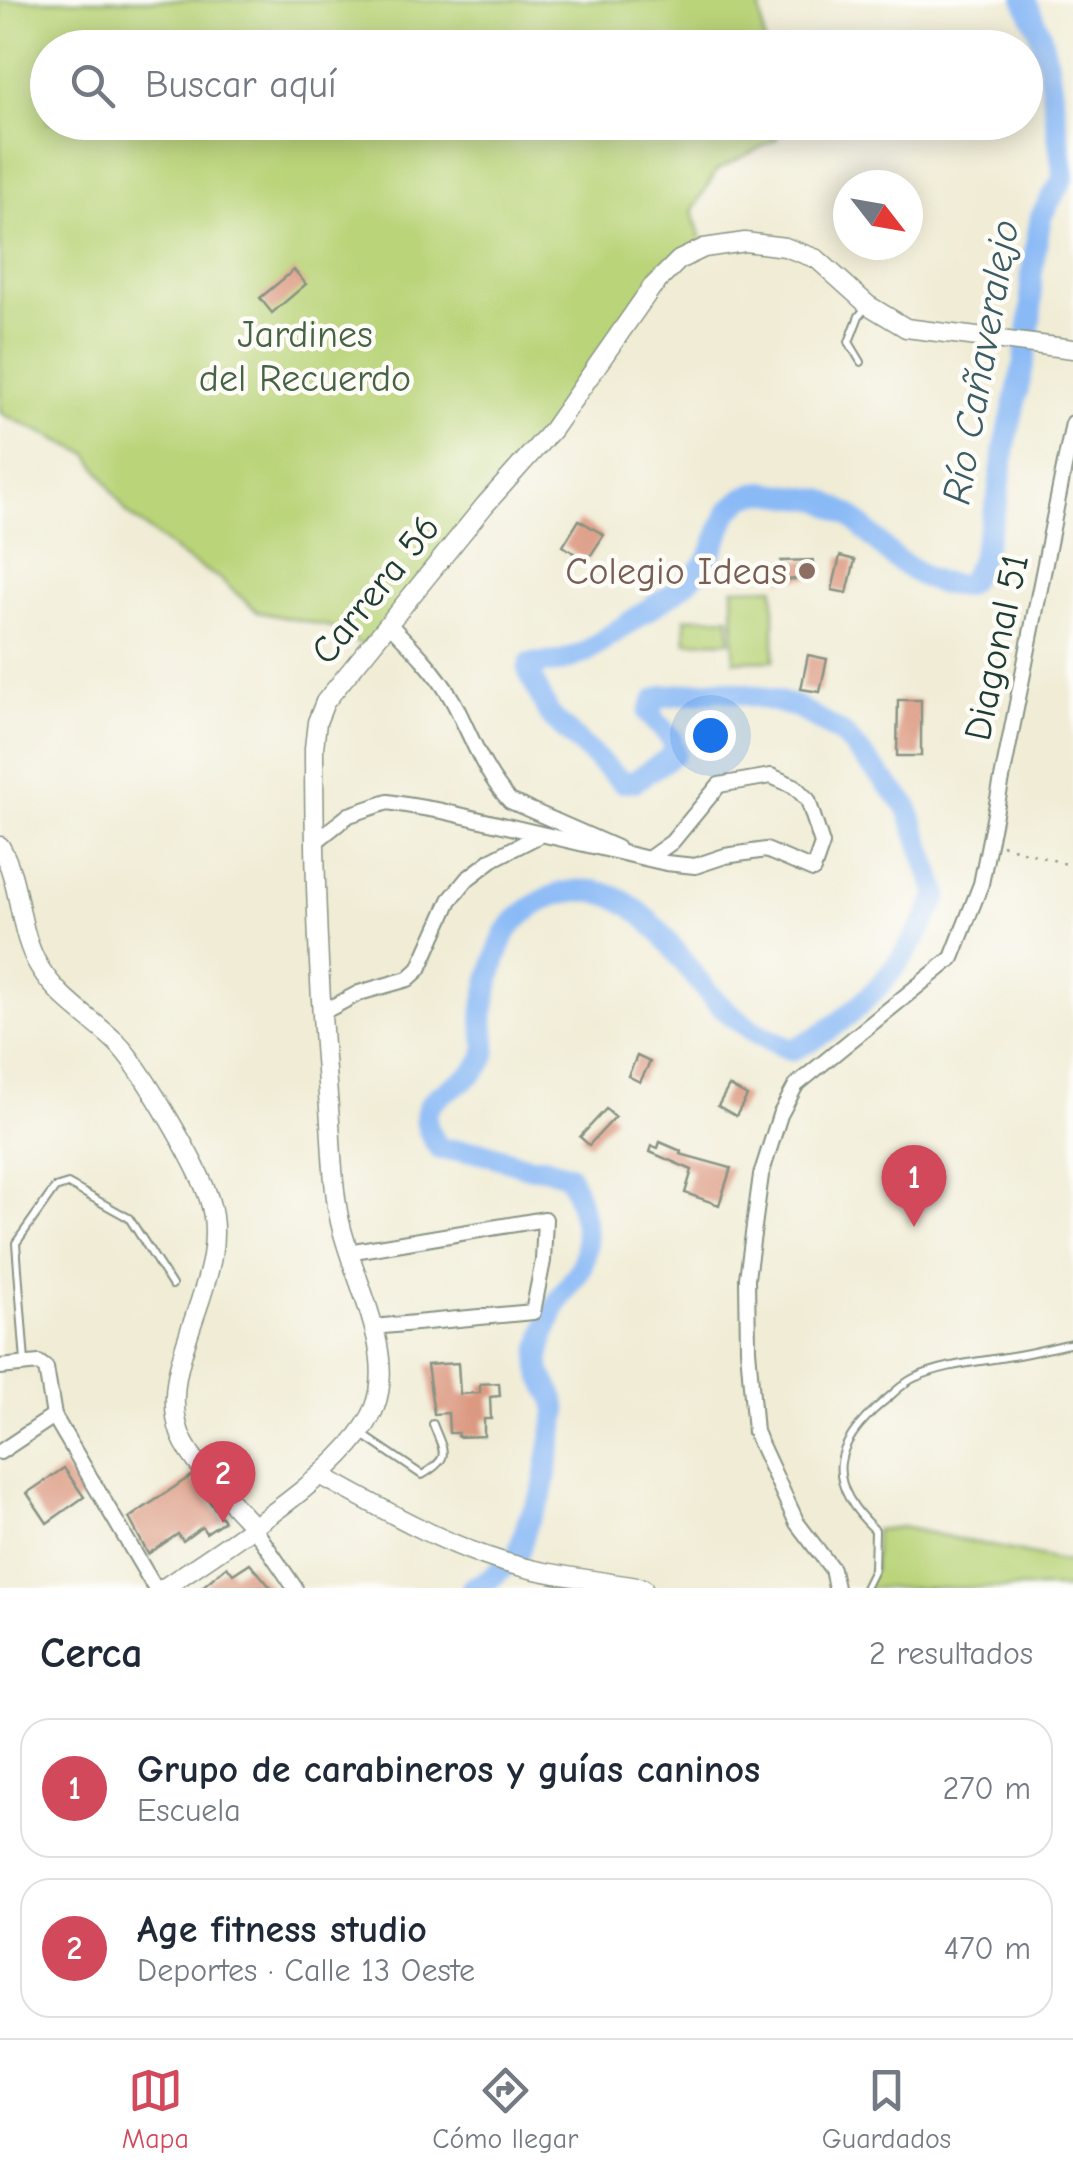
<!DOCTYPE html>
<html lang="es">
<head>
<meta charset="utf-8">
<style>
	body { margin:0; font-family:"Comic Neue",sans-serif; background:#f6f6f7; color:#1f2937 }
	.compass { position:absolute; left:833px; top:170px; width:90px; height:90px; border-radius:50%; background:#fff; box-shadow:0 5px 25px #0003; rotate:121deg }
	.you { position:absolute; left:710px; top:735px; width:35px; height:35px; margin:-25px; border:8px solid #fff; border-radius:50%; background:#1a73e8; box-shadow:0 0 0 15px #1a73e833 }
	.badge { display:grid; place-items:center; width:65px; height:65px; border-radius:50%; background:#d1495b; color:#fff; font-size:32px; font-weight:700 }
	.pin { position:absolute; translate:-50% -82px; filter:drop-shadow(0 2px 5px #0008) }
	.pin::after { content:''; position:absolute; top:52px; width:35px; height:30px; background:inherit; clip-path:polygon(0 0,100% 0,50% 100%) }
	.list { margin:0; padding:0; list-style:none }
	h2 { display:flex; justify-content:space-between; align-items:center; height:130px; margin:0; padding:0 40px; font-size:42px }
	h2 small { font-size:32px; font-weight:400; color:#747a83 }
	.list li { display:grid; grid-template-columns:65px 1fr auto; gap:30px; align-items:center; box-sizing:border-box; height:140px; margin:0 20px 20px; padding:0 20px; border:2px solid #e0e1e3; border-radius:30px }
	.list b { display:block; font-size:38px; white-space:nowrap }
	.list p { margin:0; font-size:32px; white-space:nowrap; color:#747a83 }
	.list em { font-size:32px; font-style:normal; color:#747a83 }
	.icon { flex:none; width:55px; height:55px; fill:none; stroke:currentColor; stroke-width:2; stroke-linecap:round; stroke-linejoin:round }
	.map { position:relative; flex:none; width:1073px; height:1588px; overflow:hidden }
	.search { position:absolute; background:#fff; box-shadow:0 5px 25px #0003; left:30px; right:30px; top:30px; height:110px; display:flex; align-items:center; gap:25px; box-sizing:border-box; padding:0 35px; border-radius:55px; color:#747a83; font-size:38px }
	.sheet { height:450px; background:#fff }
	nav { display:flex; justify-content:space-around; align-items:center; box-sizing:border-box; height:140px; border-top:2px solid #e0e1e3; background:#fff; font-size:28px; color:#747a83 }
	nav a { display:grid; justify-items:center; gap:5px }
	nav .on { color:#d1495b }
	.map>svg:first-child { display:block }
	.green { fill:#bad479; stroke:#6c8856; stroke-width:2.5 }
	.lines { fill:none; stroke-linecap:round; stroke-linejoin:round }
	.river { stroke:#8abaf6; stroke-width:22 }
	.building { fill:#dc9981 }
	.service-casing { stroke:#889484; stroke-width:10 }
	.minor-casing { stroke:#889484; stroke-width:18 }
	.tertiary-casing { stroke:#889484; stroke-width:21 }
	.path { stroke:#889484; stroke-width:2.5; stroke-dasharray:2.5 8; stroke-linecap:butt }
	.service { stroke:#fff; stroke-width:6 }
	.minor { stroke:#fff; stroke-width:14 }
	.tertiary { stroke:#fff; stroke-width:18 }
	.education-dot { fill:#8d6e63; stroke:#fdfcf7; stroke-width:4 }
	.labels { text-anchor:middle; stroke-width:9; stroke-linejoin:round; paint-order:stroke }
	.park-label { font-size:38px; fill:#466345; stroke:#fdfcf7 }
	.education-label { font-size:38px; fill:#785e54; stroke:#fdfcf7; text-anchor:end }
	.street-label { font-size:38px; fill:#1f3d34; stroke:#fdfcf7 }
	.water-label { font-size:40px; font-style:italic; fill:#3a5c64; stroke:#fdfcf7 }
</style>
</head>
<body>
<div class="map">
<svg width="1073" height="1588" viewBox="0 0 1073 1588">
	<rect width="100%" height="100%" fill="#fdfcf7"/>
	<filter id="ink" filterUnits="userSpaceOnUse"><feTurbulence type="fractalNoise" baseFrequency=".01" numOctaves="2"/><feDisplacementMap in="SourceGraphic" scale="20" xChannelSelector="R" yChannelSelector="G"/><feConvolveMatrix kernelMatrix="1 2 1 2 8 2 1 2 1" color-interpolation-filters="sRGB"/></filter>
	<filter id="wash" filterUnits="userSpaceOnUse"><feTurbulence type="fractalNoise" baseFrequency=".0048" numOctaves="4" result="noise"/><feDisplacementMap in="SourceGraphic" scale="40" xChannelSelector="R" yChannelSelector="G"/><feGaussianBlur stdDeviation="2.25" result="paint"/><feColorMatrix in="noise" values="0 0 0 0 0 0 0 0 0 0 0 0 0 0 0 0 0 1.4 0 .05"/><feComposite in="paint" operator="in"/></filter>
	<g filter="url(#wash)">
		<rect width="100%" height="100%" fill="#f0ecd5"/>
		<g class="green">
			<path d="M0,0h759l6,47 -717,1v74h727l2,17 -60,31 -25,41 12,37 -25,12 -77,100 -234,289 -40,-23 -70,-14 -38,-33 -37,-22 -56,-44 -39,-59 -88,-41z"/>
			<path d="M774,587v73l-40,1 -1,-73z"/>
			<path d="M729,617l1,24 -44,1 -1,-24z"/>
			<path d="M902,1527l171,36v25h-208l9,-18 1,-40z"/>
		</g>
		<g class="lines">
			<path class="river" d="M472,1588l18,-9 28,-25 10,-33 14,-26 15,-83c-3,-28 -23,-30 -16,-64 4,-17 11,-37 20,-51 6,-10 17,-21 21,-32 11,-29 -2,-63 -13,-90l-25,-8h-16l-46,-15 -42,-3c-47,-63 40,-54 46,-99 1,-9 -3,-20 -3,-30 0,-21 14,-71 24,-89 9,-14 33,-31 49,-36 74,-23 109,47 149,94 23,28 55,48 87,61 68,-31 116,-89 146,-155l-31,-89 -63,-71 -47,-28 -38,-10 -38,-7 -57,6 -9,4 -6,14 23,25 3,13c-12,13 -26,17 -39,29l-14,1 -72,-66 -22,-46 2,-6 29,-2 25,-9 95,-64 23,-21 9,-14 17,-42 17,-15 17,-5 60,8 29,16 43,42 28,18 16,7 26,3 4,-3 11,-18 18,-63 8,-56 19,-84 7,-49v-36l10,-61 23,-39 -16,-113 -9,-34 -14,-30"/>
		</g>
		<g id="blocks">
			<g class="building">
				<path d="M294,270l12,14 -34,29 -12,-15z"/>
				<path d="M579,520l25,15 -17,26 -24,-15z"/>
				<path d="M840,556l15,4 -8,33 -15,-3z"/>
				<path d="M813,560l1,18 -33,2v-19z"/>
				<path d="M808,655l19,4 -7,33 -19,-3z"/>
				<path d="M898,700h23v56h-24z"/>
				<path d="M637,1056l13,6 -10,20 -12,-6z"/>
				<path d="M729,1086l18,10 -11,20 -18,-10z"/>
				<path d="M606,1109l9,8 -26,28 -9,-8z"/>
				<path d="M660,1142l21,9 -1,3 51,14 -12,37 -34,-12 7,-23 -42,-18 2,-6 6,2z"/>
				<path d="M458,1363l2,31 20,-1v-9l19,-1 1,13 -10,1 1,22h-7v17l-26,1v-4h-9l-1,-20 -14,1 -7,-49z"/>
				<path d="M64,1468l20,29 -37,26 -20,-30z"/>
				<path d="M191,1476l33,45 -18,12 -4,-6 -19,14 -5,-7 -30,20 -19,-36z"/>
				<path d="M250,1563l21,25h-70l26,-22 6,8z"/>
			</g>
		</g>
	</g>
	<g filter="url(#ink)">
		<use href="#blocks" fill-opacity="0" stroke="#889484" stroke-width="2.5"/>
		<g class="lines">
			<defs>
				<g id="service">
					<path d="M861,362l-12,-20 10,-26 8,-10"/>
					<path d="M25,1362l-9,-119 39,-55 13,-4 61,34 43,67"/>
					<path d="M360,1433l62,42c30,-18 22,-22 11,-51"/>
					<path d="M865,1588l9,-18 1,-40c-51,-48 -43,-85 8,-128 10,-8 20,-19 31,-24 31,-14 65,-16 98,-22 21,-3 41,-9 61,-13"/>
				</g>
				<g id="minor">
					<path d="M388,623c24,24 48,48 65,78 18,34 30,71 57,100l107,47"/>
					<path d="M315,842l34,-27 39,-13 54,9 224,52 29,3 30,-10 41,-6 47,20 9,-26 -14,-44 -14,-14 -23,-10 -52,9 -47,57 -21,15"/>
					<path d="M321,1013l38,-20 49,-14 11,-10 31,-69 17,-21 26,-20 47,-24"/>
					<path d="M348,1252l197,-33 -2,42 -10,51 -160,15"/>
					<path d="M0,1367l39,-4 7,5 8,48 101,172"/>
					<path d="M0,1452l54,-36"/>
					<path d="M252,1525l43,63"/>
					<path d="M836,1588l-4,-19 -35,-46 -42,-91 -7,-83 -1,-71 14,-103 19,-60 16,-30 156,-127 29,-74 92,-461"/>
				</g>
				<g id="tertiary">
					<path d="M0,846c22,38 17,85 40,122 20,32 50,49 76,74 24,23 83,125 93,157 26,80 -57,161 -28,237 12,29 50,65 71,89"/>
					<path d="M320,1475c54,29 108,61 165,81 50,18 106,23 158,32"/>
					<path d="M164,1588c56,-39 187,-118 211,-181 22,-58 -25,-132 -36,-190 -8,-39 -7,-81 -11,-121 -10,-115 -14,-232 -14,-348l3,-26 8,-20 160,-197 67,-75 100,-143 27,-27 25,-12 41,-6 40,5 32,12 51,46 38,23 167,21"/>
				</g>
			</defs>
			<use href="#service" class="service-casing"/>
			<use href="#minor" class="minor-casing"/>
			<use href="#tertiary" class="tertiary-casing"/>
			<path class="path" d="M1002,845l71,21"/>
			<use href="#service" class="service"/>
			<use href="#minor" class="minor"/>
			<use href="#tertiary" class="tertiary"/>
		</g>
	</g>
	<circle class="education-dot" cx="807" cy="571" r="10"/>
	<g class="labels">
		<g class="park-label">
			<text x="305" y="347">Jardines<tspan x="305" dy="44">del Recuerdo</tspan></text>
		</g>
		<g class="education-label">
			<text x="787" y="584">Colegio Ideas</text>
		</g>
		<g class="street-label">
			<text transform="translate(375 589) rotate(-51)" y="13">Carrera 56</text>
			<text transform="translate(996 647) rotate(-78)" y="13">Diagonal 51</text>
		</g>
		<g class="water-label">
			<text transform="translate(980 362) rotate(-80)" y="14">Río Cañaveralejo</text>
		</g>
	</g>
</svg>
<svg class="compass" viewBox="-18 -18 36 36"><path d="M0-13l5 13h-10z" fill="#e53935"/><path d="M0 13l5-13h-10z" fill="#747a83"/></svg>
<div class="you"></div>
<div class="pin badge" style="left:914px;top:1227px">1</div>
<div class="pin badge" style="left:223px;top:1523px">2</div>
<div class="search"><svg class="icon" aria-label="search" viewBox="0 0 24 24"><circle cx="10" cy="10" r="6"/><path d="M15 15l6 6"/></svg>Buscar aquí</div>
</div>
<section class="sheet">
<h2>Cerca<small>2 resultados</small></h2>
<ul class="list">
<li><span class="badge">1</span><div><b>Grupo de carabineros y guías caninos</b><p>Escuela</p></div><em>270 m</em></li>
<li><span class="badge">2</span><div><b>Age fitness studio</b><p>Deportes · Calle 13 Oeste</p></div><em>470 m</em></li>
</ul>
</section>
<nav>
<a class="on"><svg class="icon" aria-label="map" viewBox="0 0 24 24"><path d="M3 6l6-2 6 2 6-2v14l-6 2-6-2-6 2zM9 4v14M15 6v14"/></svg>Mapa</a>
<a><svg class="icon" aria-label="directions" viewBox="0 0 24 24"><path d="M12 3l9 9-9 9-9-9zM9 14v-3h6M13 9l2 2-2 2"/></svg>Cómo llegar</a>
<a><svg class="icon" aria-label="saved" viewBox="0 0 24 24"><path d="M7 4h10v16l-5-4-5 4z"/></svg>Guardados</a>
</nav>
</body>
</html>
